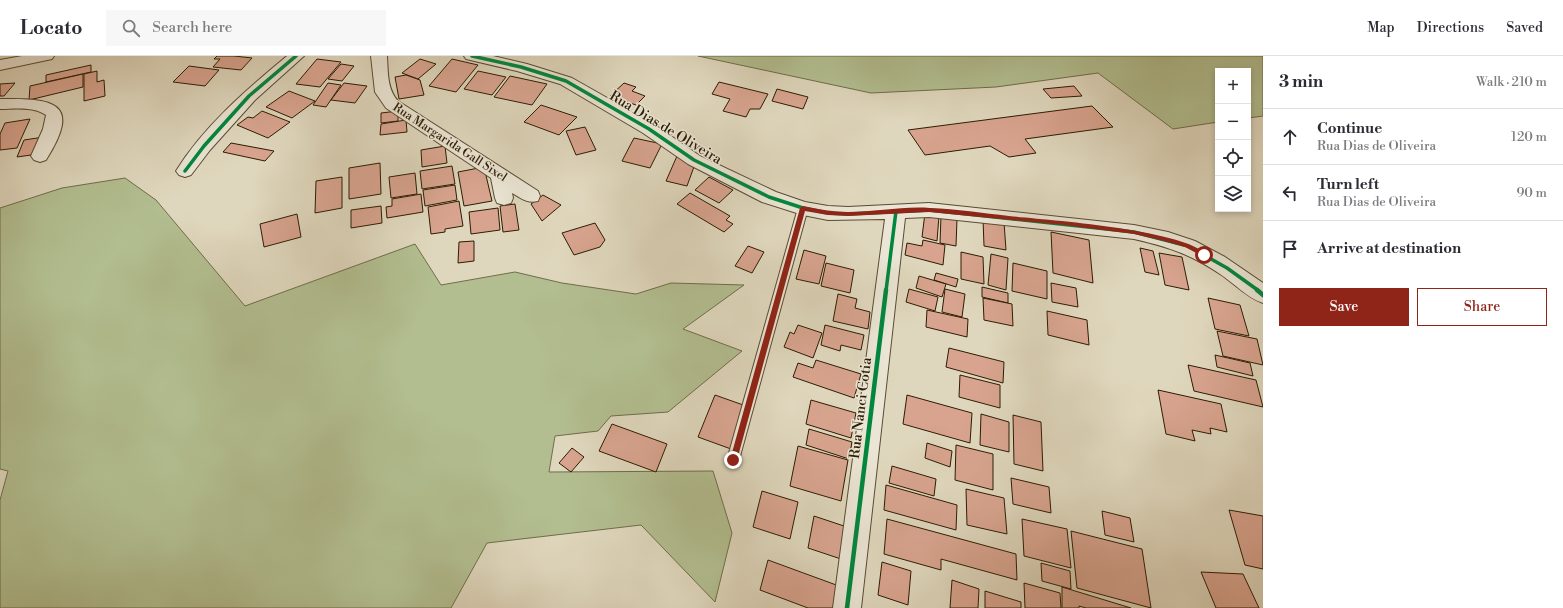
<!DOCTYPE html>
<html lang="en">
<head>
<meta charset="utf-8">
<style>
	body { margin:0; font-family:"Libre Bodoni",serif; background:#f7f7f7; color:#2b2b33 }
	.controls { position:absolute; right:12px; top:12px; display:grid; overflow:hidden; border-radius:0px; box-shadow:0 2px 6px #0003 }
	.controls button { width:36px; height:36px; display:grid; place-items:center; padding:0; border:0; border-bottom:1px solid #e1e1e2; background:#fff; color:#2b2b33; font:20px sans-serif }
	.stop { position:absolute; width:12px; height:12px; margin:-9px; border:3px solid #8f2418; border-radius:50%; background:#fff }
	.stop.end { background:#8f2418; border-color:#fff; box-shadow:0 1px 4px #0008 }
	.list { margin:0; padding:0; list-style:none }
	h2 { display:flex; justify-content:space-between; align-items:center; height:52px; margin:0; padding:0 16px; font-size:17px }
	h2 small { font-size:13px; font-weight:400; color:#7c7c81 }
	.list li { display:grid; grid-template-columns:26px 1fr auto; gap:12px; align-items:center; box-sizing:border-box; height:56px; padding:0 16px; border-top:1px solid #e1e1e2 }
	.list b { display:block; font-size:15px; white-space:nowrap }
	.list p { margin:0; font-size:13px; white-space:nowrap; color:#7c7c81 }
	.list em { font-size:13px; font-style:normal; color:#7c7c81 }
	.actions { display:flex; gap:8px; padding:12px 16px }
	.actions a { flex:1; padding:9px 0; border:1px solid #8f2418; border-radius:0px; text-align:center; font-size:14px; color:#8f2418 }
	.actions .main { background:#8f2418; color:#fff }
	.icon { flex:none; width:22px; height:22px; fill:none; stroke:currentColor; stroke-width:2; stroke-linecap:round; stroke-linejoin:round }
	.map { position:relative; flex:none; width:1263px; height:552px; overflow:hidden }
	header { display:flex; align-items:center; gap:24px; box-sizing:border-box; height:56px; padding:0 20px; background:#fff; border-bottom:1px solid #e1e1e2 }
	header strong { font-size:19px }
	nav { display:flex; gap:22px; margin-inline-start:auto; font-size:14px }
	.search { width:280px; height:36px; background:#f7f7f7; display:flex; align-items:center; gap:10px; box-sizing:border-box; padding:0 14px; border-radius:0px; color:#7c7c81; font-size:15px }
	main { display:flex }
	aside { flex:1; background:#fff }
	.map>svg:first-child { display:block }
	.green { fill:#b2be90; stroke:#6f6d4a }
	.building { fill:#d8a48f; stroke:#2c1c03 }
	.lines { fill:none; stroke-linecap:round; stroke-linejoin:round }
	.service-casing { stroke:#594b32; stroke-width:2 }
	.minor-casing { stroke:#594b32; stroke-width:2 }
	.service { fill:#eae5d4; fill-rule:evenodd }
	.minor { fill:#eae5d4; fill-rule:evenodd }
	.cycleway-far1-casing { stroke:#eae5d4; stroke-width:5.5 }
	.cycleway-casing { stroke:#eae5d4; stroke-width:7 }
	.cycleway-far1 { stroke:#00873e; stroke-width:3.5 }
	.cycleway { stroke:#00873e; stroke-width:4.5 }
	.route { fill:#8f2418 }
	.labels { text-anchor:middle; stroke-width:3; stroke-linejoin:round; paint-order:stroke }
	.far-street-label { font-size:12px; fill:#2c1c03; stroke:#eae5d4 }
	.street-label { font-size:14px; fill:#2c1c03; stroke:#eae5d4 }
</style>
</head>
<body>
<header>
<strong>Locato</strong>
<div class="search"><svg class="icon" aria-label="search" viewBox="0 0 24 24"><circle cx="10" cy="10" r="6"/><path d="M15 15l6 6"/></svg>Search here</div>
<nav><a>Map</a><a>Directions</a><a>Saved</a></nav>
</header>
<main>
<div class="map">
<svg width="1263" height="552" viewBox="0 0 1263 552">
	<rect width="100%" height="100%" fill="#dfd7bd"/>
	<filter id="stains"><feTurbulence type="fractalNoise" baseFrequency=".005" numOctaves="4"/><feColorMatrix values="0 0 0 0 .2 0 0 0 0 .09 0 0 0 0 .02 0 0 0 .5 -.17"/></filter>
	<radialGradient id="worn" r=".72"><stop offset=".6" stop-color="#630" stop-opacity="0"/><stop offset="1" stop-color="#630" stop-opacity=".3"/></radialGradient>
	<g class="green">
		<path d="M698,0h565v60l-15,2v-47h-30v51l-45,7 -75,-56 -102,14 -125,6z"/>
		<path d="M125,122l31,22 89,106 170,-62 26,41 74,-13 47,11 74,11 35,-11 73,2 -61,44 59,22 -74,61 -57,4 -13,15 -43,5 -6,36 164,-1 19,62 -17,69 -74,-77 -154,18 -36,65h-451v-108l8,-29 -8,-2v-261l62,-20z"/>
	</g>
	<g class="building">
		<path d="M217,0h17l18,2 -11,12 -28,-3 7,-8h-6z"/>
		<path d="M317,3l24,3 -21,25 -24,-3z"/>
		<path d="M420,3l16,5 -18,15 -16,-6z"/>
		<path d="M452,3l26,6 -22,27 -27,-6z"/>
		<path d="M341,8l13,2 -12,15 -14,-2z"/>
		<path d="M91,9v7l-45,10v-7z"/>
		<path d="M189,10l30,4 -14,16 -32,-4z"/>
		<path d="M97,15v11l7,-2 1,16 -21,5v-27z"/>
		<path d="M478,15l28,6 -14,18 -28,-6z"/>
		<path d="M83,18v13l-54,13 1,-14z"/>
		<path d="M406,19l14,5 4,15 -25,4 -4,-22z"/>
		<path d="M510,20l37,8 -15,21 -38,-8z"/>
		<path d="M719,26l49,12 -8,15h-10l-4,8 -23,-6 7,-12 -18,-5z"/>
		<path d="M15,27l-11,13h-4v-12z"/>
		<path d="M328,27l13,2 -15,22 -13,-2z"/>
		<path d="M344,27l23,3 -12,17 -24,-3z"/>
		<path d="M624,27l12,4 -4,4 13,5 -9,9 -26,-9z"/>
		<path d="M1074,30l8,10 -31,2 -8,-9z"/>
		<path d="M777,33l31,8 -5,12 -31,-8z"/>
		<path d="M289,35l26,10 -23,17 -26,-11z"/>
		<path d="M541,49l36,12 -18,18 -35,-13z"/>
		<path d="M1092,50l21,21 -88,12 11,14 -27,4 -19,-11 -65,9 -17,-25z"/>
		<path d="M262,55l28,11 -22,16 -31,-13 11,-8 5,1z"/>
		<path d="M398,55v10l-17,2v-10z"/>
		<path d="M30,63l-13,29 -17,2v-16l5,-11z"/>
		<path d="M406,64l1,12 -27,3 1,-11z"/>
		<path d="M585,71l11,23 -20,5 -10,-24z"/>
		<path d="M44,81l-6,17 -21,3 7,-17z"/>
		<path d="M634,82l28,6 -12,24 -28,-7z"/>
		<path d="M231,87l43,8 -9,10 -42,-9z"/>
		<path d="M445,90l2,17 -25,4 -1,-17z"/>
		<path d="M677,100l18,8 -8,22 -21,-5z"/>
		<path d="M380,107l1,31 -32,5v-31z"/>
		<path d="M452,110l3,18 -33,5 -2,-18z"/>
		<path d="M484,111l8,34 -28,5 -6,-34z"/>
		<path d="M415,117l2,21 -26,4 -2,-21z"/>
		<path d="M342,121v31l-27,5 1,-32z"/>
		<path d="M709,121l24,13 -14,13 -24,-13z"/>
		<path d="M455,129l2,15 -32,6 -2,-16z"/>
		<path d="M690,137l40,23 -4,4 7,4 -9,8 -47,-28z"/>
		<path d="M421,138l2,18 -36,6 -1,-11 6,-1v-7z"/>
		<path d="M543,139l18,10 -19,16 -11,-17z"/>
		<path d="M459,145l4,25 -18,3v3l-14,2 -3,-27z"/>
		<path d="M515,148l4,26 -16,2 -3,-26z"/>
		<path d="M381,150l1,17 -31,5v-18z"/>
		<path d="M498,152l2,22 -29,4 -2,-22z"/>
		<path d="M925,157l14,3 -2,25 -15,-4z"/>
		<path d="M297,158l4,23 -37,10 -4,-23z"/>
		<path d="M941,160l16,3 -1,27 -16,-3z"/>
		<path d="M983,163l21,3 2,28 -22,-4z"/>
		<path d="M595,167l10,17 -5,7 -26,8 -12,-22z"/>
		<path d="M1051,176l38,8 4,43 -40,-10z"/>
		<path d="M923,184l22,5 -2,20 -38,-10 2,-12 15,3z"/>
		<path d="M474,185v20l-16,2 1,-21z"/>
		<path d="M748,190l16,6 -12,21 -17,-7z"/>
		<path d="M1140,192l13,3 6,24 -14,-3z"/>
		<path d="M804,194l22,6 -7,28 -23,-5z"/>
		<path d="M961,196l22,5 1,27 -23,-5z"/>
		<path d="M1159,197l23,4 7,33 -24,-5z"/>
		<path d="M991,198l17,4 -2,32 -18,-5z"/>
		<path d="M826,207l28,7 -4,23 -29,-7z"/>
		<path d="M1013,207l34,8v28l-35,-8z"/>
		<path d="M936,217l22,6 -2,8 -22,-7z"/>
		<path d="M919,220l27,8 -4,13 -26,-9z"/>
		<path d="M1051,227l25,5 2,19 -26,-5z"/>
		<path d="M982,231l26,6v10l-26,-6z"/>
		<path d="M909,233l29,8 -3,14 -29,-9z"/>
		<path d="M945,233l20,5 -3,23 -20,-5z"/>
		<path d="M838,238l19,5 -2,9 15,4 -2,17 -35,-8z"/>
		<path d="M983,242l29,6 1,22 -29,-6z"/>
		<path d="M1208,242l32,7 9,31 -34,-7z"/>
		<path d="M927,254l41,9 -1,18 -41,-10z"/>
		<path d="M1047,255l40,9 2,25 -41,-10z"/>
		<path d="M798,269l24,8 -9,25 -29,-11 6,-15 4,2z"/>
		<path d="M825,269l39,10 -3,15 -20,-5 -1,6 -19,-6z"/>
		<path d="M1217,275l40,8 6,26 -40,-9z"/>
		<path d="M949,292l55,14 -1,21 -57,-16z"/>
		<path d="M1215,299l35,8 3,13 -36,-9z"/>
		<path d="M816,304l45,14 -7,24 -61,-21 5,-14 15,5z"/>
		<path d="M1188,309l68,15 7,27 -69,-16z"/>
		<path d="M960,319l40,10v23l-41,-11z"/>
		<path d="M1158,334l63,14 6,28 -17,-4 1,6 -19,-4 3,11 -29,-7z"/>
		<path d="M715,339l31,11 -15,43 -33,-12z"/>
		<path d="M907,339l65,18 -2,30 -67,-19z"/>
		<path d="M811,344l45,13 -5,25 -45,-14z"/>
		<path d="M981,358l28,8v30l-29,-7z"/>
		<path d="M1013,359l28,7 2,49 -29,-7z"/>
		<path d="M612,368l55,20 -11,28 -57,-21z"/>
		<path d="M809,373l43,13 -3,17 -43,-14z"/>
		<path d="M927,387l25,8 -2,16 -25,-9z"/>
		<path d="M956,389l37,9v36l-38,-10z"/>
		<path d="M798,390l50,14 -7,41 -51,-15z"/>
		<path d="M572,392l12,9 -13,15 -12,-9z"/>
		<path d="M892,410l44,13 -2,17 -45,-13z"/>
		<path d="M1011,422l38,9 2,26 -38,-9z"/>
		<path d="M886,429l71,20 -1,25 -72,-20z"/>
		<path d="M966,433l38,9 3,36 -40,-9z"/>
		<path d="M762,435l36,11 -8,37 -37,-12z"/>
		<path d="M1229,454l34,6v53l-18,-4z"/>
		<path d="M1102,455l28,7 4,24 -29,-7z"/>
		<path d="M814,460l36,12 -6,32 -36,-12z"/>
		<path d="M887,463l129,35 1,26 -76,-21v11l-57,-16z"/>
		<path d="M1022,463l45,10 4,39 -47,-12z"/>
		<path d="M1071,475l71,18 9,59 -74,-20z"/>
		<path d="M768,504l71,26 -4,22h-27l-48,-18z"/>
		<path d="M882,506l29,9 -3,34 -30,-10z"/>
		<path d="M1041,507l29,8 1,18 -29,-8z"/>
		<path d="M1201,516l42,2 16,34h-43z"/>
		<path d="M952,524l27,9 -1,19h-28z"/>
		<path d="M1024,527l36,10 1,15h-36z"/>
		<path d="M1062,531l69,21h-45l-7,-2v2h-17z"/>
		<path d="M985,535l36,11v6h-36z"/>
	</g>
	<g class="lines">
		<defs>
			<path id="service" d="M803,149l5,3 -69,252 -2,4 -4,2 -4,-2 -2,-4 71,-252z"/>
			<g id="minor">
				<path d="M22,0h32l-2,3 -52,11v-10z"/>
				<path d="M287,0h17l-49,44 -45,50 -19,25 -6,2 -6,-2 -3,-4c27,-44 71,-82 111,-115z"/>
				<path d="M371,0h16c1,16 0,33 11,45l140,90 2,5 -2,5c-11,3 -17,-3 -26,-8l1,5 -2,5 -7,2 -7,-2 -2,-5 -4,-20 -105,-70 -11,-16z"/>
				<path d="M464,0h29l34,8 45,14 83,47 45,31 76,36 29,10 23,4 20,1 81,-4 205,22 34,7 27,9 30,16 38,26v20c-16,-5 -29,-20 -43,-29 -30,-20 -51,-27 -86,-35l-205,-22 -24,1 -44,390h-28l52,-389 -57,1 -25,-5 -41,-13 -74,-38 -45,-31 -83,-49 -43,-13 -51,-12z"/>
				<path d="M0,43c53,-1 83,3 46,61l-6,2 -6,-2 -3,-4 12,-27 3,-14c-13,-9 -32,-6 -46,-6z"/>
			</g>
		</defs>
		<use href="#service" class="service-casing"/>
		<use href="#minor" class="minor-casing"/>
		<use href="#service" class="service"/>
		<use href="#minor" class="minor"/>
		<defs>
			<g id="cycleway-far1">
				<path d="M472,0l49,11 45,14 83,48 45,31 75,37 34,11 25,5 20,1 81,-4 205,22 54,14 39,22 32,23"/>
				<path d="M185,115l19,-25 45,-50 47,-40"/>
				<path d="M886,235l10,-80"/>
			</g>
			<g id="cycleway">
				<path d="M1257,234l6,5"/>
				<path d="M847,552l39,-318"/>
			</g>
		</defs>
		<use href="#cycleway-far1" class="cycleway-far1-casing"/>
		<use href="#cycleway" class="cycleway-casing"/>
		<use href="#cycleway-far1" class="cycleway-far1"/>
		<use href="#cycleway" class="cycleway"/>
	</g>
	<path class="route" d="M803,150c15,3 30,6 45,6 28,0 55,-6 82,-4 27,1 53,5 79,8 39,4 174,13 198,39l-3,2 -19,-10 -21,-6 -30,-7 -71,-9 -134,-13 -81,4 -20,-1 -23,-4 -68,249 -4,3 -3,-3 70,-252z"/>
	<g class="labels">
		<g class="far-street-label">
			<text transform="translate(450 86) rotate(33)" y="4">Rua Margarida Gall Sixel</text>
		</g>
		<g class="street-label">
			<text transform="translate(666 71) rotate(31)" y="5">Rua Dias de Oliveira</text>
			<text transform="translate(860 352) rotate(-83)" y="5">Rua Nanci Cotia</text>
		</g>
	</g>
	<rect width="100%" height="100%" filter="url(#stains)"/>
	<rect width="100%" height="100%" fill="url(#worn)"/>
</svg>
<div class="controls">
<button>+</button>
<button>−</button>
<button><svg class="icon" aria-label="locate" viewBox="0 0 24 24"><circle cx="12" cy="12" r="6"/><path d="M12 2v4M12 18v4M2 12h4M18 12h4"/></svg></button>
<button><svg class="icon" aria-label="layers" viewBox="0 0 24 24"><path d="M12 4l9 5-9 5-9-5zM3 14l9 5 9-5"/></svg></button>
</div>
<div class="stop" style="left:1204px;top:199px"></div>
<div class="stop end" style="left:733px;top:404px"></div>
</div>
<aside>
<h2>3 min<small>Walk · 210 m</small></h2>
<ul class="list">
<li><svg class="icon" aria-label="ahead" viewBox="0 0 24 24"><path d="M12 20V5M6 11l6-6 6 6"/></svg><div><b>Continue</b><p>Rua Dias de Oliveira</p></div><em>120 m</em></li>
<li><svg class="icon" aria-label="left" viewBox="0 0 24 24"><path d="M17 20v-9H6M10 6l-5 5 5 5"/></svg><div><b>Turn left</b><p>Rua Dias de Oliveira</p></div><em>90 m</em></li>
<li><svg class="icon" aria-label="arrive" viewBox="0 0 24 24"><path d="M6 21V4h12l-3 4 3 4H6"/></svg><div><b>Arrive at destination</b></div></li>
</ul>
<div class="actions"><a class="main">Save</a><a>Share</a></div>
</aside>
</main>
</body>
</html>
